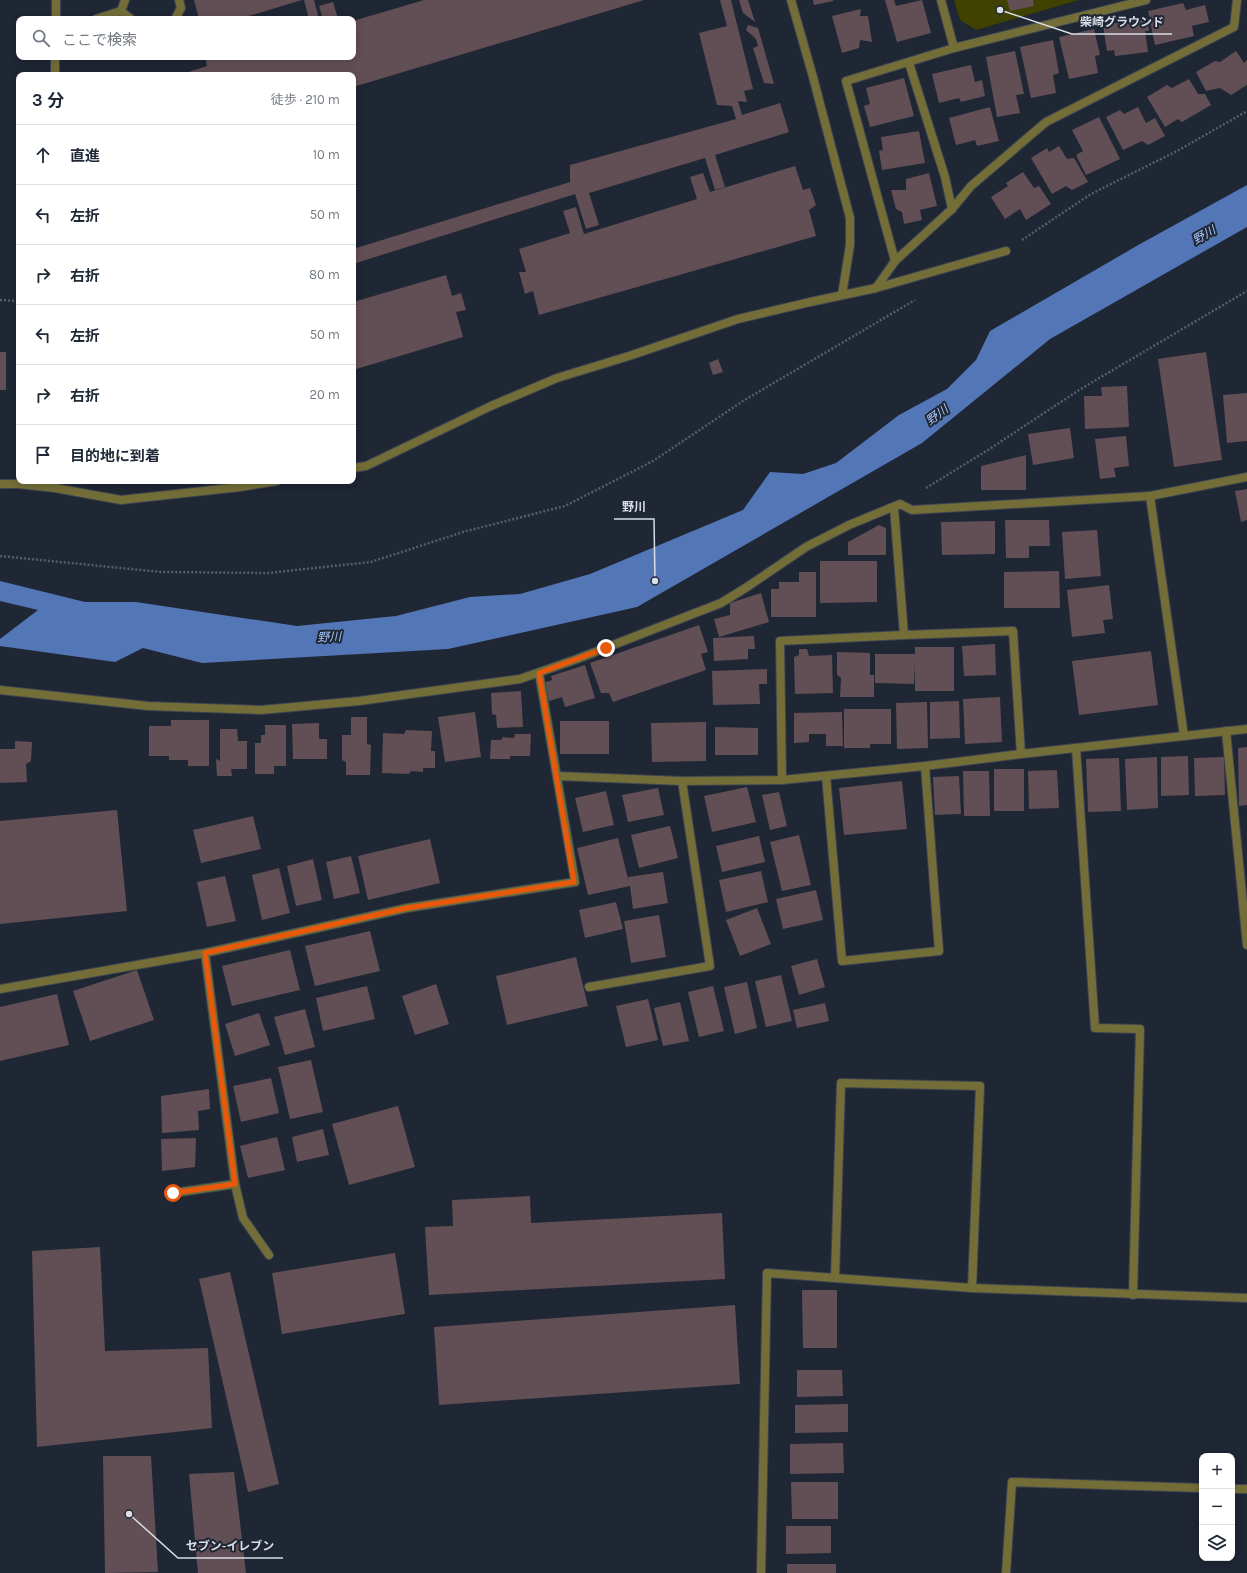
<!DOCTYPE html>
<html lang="ja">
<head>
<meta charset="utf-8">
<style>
	body { margin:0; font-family:Karla,"Noto Sans JP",sans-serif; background:#f2f2f3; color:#1f2937 }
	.controls { position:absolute; right:12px; bottom:12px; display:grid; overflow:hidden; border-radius:8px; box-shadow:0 2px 10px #0003 }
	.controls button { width:36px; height:36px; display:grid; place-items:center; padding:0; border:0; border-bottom:1px solid #e0e1e3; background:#fff; color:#1f2937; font:20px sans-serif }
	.stop { position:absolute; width:12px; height:12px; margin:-9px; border:3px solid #ea580c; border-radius:50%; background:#fff }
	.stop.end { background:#ea580c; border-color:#fff; box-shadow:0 1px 4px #0008 }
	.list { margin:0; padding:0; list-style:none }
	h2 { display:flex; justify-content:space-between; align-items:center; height:52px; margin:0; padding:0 16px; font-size:17px }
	h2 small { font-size:13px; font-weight:400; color:#747a83 }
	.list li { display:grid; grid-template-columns:26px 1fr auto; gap:12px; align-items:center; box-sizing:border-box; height:60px; padding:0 16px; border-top:1px solid #e0e1e3 }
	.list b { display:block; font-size:15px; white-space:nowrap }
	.list em { font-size:13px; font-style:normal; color:#747a83 }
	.icon { flex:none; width:22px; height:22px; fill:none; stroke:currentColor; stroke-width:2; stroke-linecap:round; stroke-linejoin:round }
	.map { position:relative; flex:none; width:1247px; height:1573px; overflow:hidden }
	.search { position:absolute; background:#fff; box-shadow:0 2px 10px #0003; left:16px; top:16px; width:340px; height:44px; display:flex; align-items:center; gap:10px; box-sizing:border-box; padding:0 14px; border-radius:8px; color:#747a83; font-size:15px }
	.panel { position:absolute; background:#fff; box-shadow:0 2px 10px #0003; left:16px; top:72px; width:340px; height:412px; border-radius:8px }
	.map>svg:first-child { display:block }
	.green { fill:#3f4200 }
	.water { fill:#5376b7 }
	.building { fill:#624f55 }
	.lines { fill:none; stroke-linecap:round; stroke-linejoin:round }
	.lane-casing { stroke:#3d4351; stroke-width:10 }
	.street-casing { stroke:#3d4351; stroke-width:10 }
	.path { stroke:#575d6a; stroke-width:2.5; stroke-dasharray:2 2; stroke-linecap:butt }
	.lane { stroke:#736e38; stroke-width:8 }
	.street { stroke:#736e38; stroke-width:8 }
	.route { stroke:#ea580c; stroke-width:5 }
	.labels { text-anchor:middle; stroke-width:4; stroke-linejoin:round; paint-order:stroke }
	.water-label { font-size:12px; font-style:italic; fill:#a9c7fd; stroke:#1f2634 }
	.leader { fill:none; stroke:#d9dee7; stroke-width:1.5 }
	.callout-dot { fill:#d9dee7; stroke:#1f2634; stroke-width:1.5 }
	.callout-label { font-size:12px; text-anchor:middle; font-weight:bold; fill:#d9dee7; stroke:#1f2634; stroke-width:4; stroke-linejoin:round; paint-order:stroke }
</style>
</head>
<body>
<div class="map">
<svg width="1247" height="1573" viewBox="0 0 1247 1573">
	<rect width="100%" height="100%" fill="#1f2634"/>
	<path class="green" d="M954,0h125l-103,30 -16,-10z"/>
	<path class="water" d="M1247,185v42l-197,112 -128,104 -285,164 -189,42 -246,14 -59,-15 -28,14 -115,-16v-7l38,-29 -38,-9v-20l85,21h51l161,24 99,-10 74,-19 50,-3 70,-20 153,-64 27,-38 33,2 33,-11 63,-48 48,-26 29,-29 14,-29 150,-87z"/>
	<g class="building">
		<path d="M194,0h108l-63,19h-40z"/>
		<path d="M304,0h10l5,19h-10z"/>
		<path d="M424,0h220l-291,87v-12h-174l28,-9 -2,-9h18l1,2 8,-2h121v-36z"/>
		<path d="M720,0h11l22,89 -9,2 3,11 -9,-1 4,14 38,-12 9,29 -74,23 10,32 -10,3 -10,-32 -116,35 10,32 -13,4 -11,-35 -222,70v-15l217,-67v-17l166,-46 -4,-13 -15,-1 -18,-72 28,-7z"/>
		<path d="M739,0h9l7,22 -12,-9z"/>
		<path d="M813,0h20v1l-19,4z"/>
		<path d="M885,0h9l2,6 26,-6 9,33 -34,9z"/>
		<path d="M1007,0h26l1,6 -24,5z"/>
		<path d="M333,2l5,17h-15l-4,-13z"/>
		<path d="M1183,3l3,7 19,-5 4,17 -17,4 2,10 -39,9 -7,-34z"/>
		<path d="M861,9l-1,7h8l4,26 -12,-2 -1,8 -17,5 -10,-37z"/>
		<path d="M1148,18l1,13h-4l3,21 -33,4 -1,-6 -7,1 -4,-26z"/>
		<path d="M748,25l10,3 16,56 -10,-1 -11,-35 5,-2 -2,-7 -10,-9z"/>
		<path d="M1094,29l6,26 -5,1 3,17 -29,6 -10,-42z"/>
		<path d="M1053,40l6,33 -6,2 3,18 -25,5 -11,-51z"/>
		<path d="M1015,51l9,43 -8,1 4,18 -23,4 -11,-60z"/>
		<path d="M1236,51l8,12 3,-3v25l-16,10 -11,-7 -14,3 -10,-19 19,-11 5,1z"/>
		<path d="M971,65l4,17 7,-2 3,16 -24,6 -2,-4 -20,5 -7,-29z"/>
		<path d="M904,78l10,38 -44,11 -6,-21 6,-2 -4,-16z"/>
		<path d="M1189,79l9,15h7l6,11 -29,17 -4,-3 -13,8 -18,-30 20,-12 5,3z"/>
		<path d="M990,107l9,34 -22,5 -2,-6 -19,5 -7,-27z"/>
		<path d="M1138,107l8,16 9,-5 10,18 -17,9 -6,-4 -19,9 -17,-33 14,-7 4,4z"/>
		<path d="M1099,117l21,42 -34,16 -10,-20 7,-4 -11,-21z"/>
		<path d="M919,131l6,32 -43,7 -3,-19 4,-1 -2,-13z"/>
		<path d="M1059,146l8,13 7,-1 14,24 -16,8 -6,-4 -14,8 -21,-36 16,-10 2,4z"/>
		<path d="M795,166l8,24 7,-2 6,17 -7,5 7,26 -277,79 -6,-24 -8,3 -6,-22h7l-7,-23 51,-16 -7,-22 13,-4 8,27 113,-35 -7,-22 13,-4 7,19z"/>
		<path d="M1023,172l11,16 5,-2 12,18 -25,16 -6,-11 -15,10 -14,-22 17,-11 -2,-3z"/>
		<path d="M929,173l8,33 -17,4 2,10 -18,4 -2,-12 -6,-3 -5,-19h15v-11z"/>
		<path d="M446,275l6,21 9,-3 5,17 -10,2 7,25 -110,33v-68z"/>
		<rect x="0" y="352" width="6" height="38"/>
		<path d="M1206,352l16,108 -48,7 -16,-108z"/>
		<path d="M718,359l5,13 -10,3 -4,-12z"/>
		<path d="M1127,386l2,41 -44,2 -1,-33h18l-1,-9z"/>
		<path d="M1247,393v48l-20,2 -4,-48z"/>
		<path d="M1070,428l4,30 -41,7 -5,-31z"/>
		<path d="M1126,436l3,30 -15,2 2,9 -16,2 -5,-40z"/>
		<path d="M1026,455v35h-45v-24z"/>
		<path d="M1247,489v31l-6,2 -6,-31z"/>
		<path d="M1005,520h44l1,26h-21v12h-23z"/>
		<path d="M995,521v33l-53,1 -1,-33z"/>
		<path d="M879,525l7,3v27h-38v-13z"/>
		<path d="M1097,530l4,46 -36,3 -3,-47z"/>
		<path d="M820,561h57v41l-57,1z"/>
		<path d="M1059,571l1,37h-56v-36z"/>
		<path d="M799,572h17v45h-45v-28h8v-7h20z"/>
		<path d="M1109,585l4,34 -10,1 2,13 -33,4 -5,-47z"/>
		<path d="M761,593l8,29 -50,15 -5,-18 16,-4v-12z"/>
		<path d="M699,625l9,27 -7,2 5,16 -93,32 -4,-9h-8l-11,-30z"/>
		<path d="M754,636l1,13h-7v10l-34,2 -1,-23z"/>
		<path d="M995,644l1,31 -32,1 -2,-30z"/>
		<path d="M915,647h39v44h-39v-28l-1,21 -39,-1v-29h40z"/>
		<path d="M799,649h8l2,7 23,-1 1,38 -38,1 -1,-37 5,-2z"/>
		<path d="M1151,651l7,54 -79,10 -7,-54z"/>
		<path d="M837,652l33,1v22h4v22h-34l1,-19 -4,-3z"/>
		<path d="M585,665l10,33 -30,9 -3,-10 -13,4 -6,-18 9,-3 -1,-4z"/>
		<path d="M767,669v15h-8l1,20 -47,1 -1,-34z"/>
		<path d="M521,691l2,36 -26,1 -1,-13 -4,-1 -1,-21z"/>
		<path d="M1000,697l2,45 -37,2 -2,-45z"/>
		<path d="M959,701l1,37 -30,1v-37z"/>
		<path d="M927,702l1,46 -31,1 -1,-46z"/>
		<path d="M844,709h47v35h-21v4h-26z"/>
		<path d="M475,712l6,45 -36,5 -7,-45z"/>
		<path d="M842,712l1,34h-17v-12h-17v8l-15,1v-30z"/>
		<path d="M351,717h16v27l4,1 -1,30h-24v-13l-4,-2v-25h9z"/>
		<path d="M171,720h38v46h-21v-6h-19v-4h-20v-30h22z"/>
		<rect x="560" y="721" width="49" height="33"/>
		<path d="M706,722v39l-54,1 -1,-39z"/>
		<path d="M319,723v16h8v20h-34l-1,-35z"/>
		<path d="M265,725h21v41h-12v8h-19v-31h6v-8h4z"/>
		<path d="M715,727l43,1v27h-43z"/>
		<path d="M220,729h17l1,12h9v28h-16l1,7h-15l-1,-17 4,2z"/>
		<path d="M406,730l26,1 -1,20h4v17h-12v4l-12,-1 -2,3 -27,-1 1,-40 21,1z"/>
		<path d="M515,734h16l-1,22h-20v3h-20l1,-19h10l2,-3 11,1z"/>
		<path d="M15,741l17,1 -1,19 -5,3 1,18 -27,1v-34h15z"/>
		<path d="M1247,747v58l-8,1 -1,-58z"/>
		<path d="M1188,756l1,39 -28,1v-39z"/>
		<path d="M1157,757l1,51 -31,2 -2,-51z"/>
		<path d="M1224,757l1,38 -30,1 -1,-38z"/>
		<path d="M1119,758l2,53 -33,1 -2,-53z"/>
		<rect x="994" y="769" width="30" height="42"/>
		<path d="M1057,770l2,38 -30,1 -1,-38z"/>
		<path d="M963,771h26l1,45h-26z"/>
		<path d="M959,776l2,38 -26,1 -2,-38z"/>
		<path d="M902,781l5,48 -63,6 -5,-47z"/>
		<path d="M747,787l9,35 -44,10 -8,-36z"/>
		<path d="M658,788l6,27 -36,7 -6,-27z"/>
		<path d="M606,791l8,34 -31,7 -8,-34z"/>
		<path d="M779,792l8,34 -17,4 -8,-35z"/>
		<path d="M117,810l10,101 -127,13v-103z"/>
		<path d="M253,816l8,33 -60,14 -8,-33z"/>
		<path d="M670,826l8,32 -39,10 -8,-33z"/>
		<path d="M799,835l12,50 -29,6 -12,-49z"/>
		<path d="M759,836l6,26 -43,10 -6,-26z"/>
		<path d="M618,838l11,45 -1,-6 35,-5 5,31 -35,6 -3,-23 -42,9 -11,-47z"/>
		<path d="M430,839l10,44 -72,17 -10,-44z"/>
		<path d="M351,856l9,37 -26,6 -8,-37z"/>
		<path d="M313,859l9,41 -26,6 -9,-40z"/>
		<path d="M279,868l11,45 -28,7 -10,-45z"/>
		<path d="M761,871l7,31 -42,10 -7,-32z"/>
		<path d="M225,876l11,45 -29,6 -10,-45z"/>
		<path d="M816,890l7,30 -40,9 -7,-30z"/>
		<path d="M616,902l7,27 -38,9 -6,-28z"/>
		<path d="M757,908l14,36 -31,12 -14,-36z"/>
		<path d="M659,915l7,42 -35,6 -7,-42z"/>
		<path d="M370,931l10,40 -65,15 -10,-40z"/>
		<path d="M290,950l10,40 -68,16 -10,-40z"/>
		<path d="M576,957l12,49 -81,19 -11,-49z"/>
		<path d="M817,959l8,28 -26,8 -8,-29z"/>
		<path d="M137,970l17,50 -64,21 -17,-50z"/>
		<path d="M781,975l11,46 -26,6 -11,-46z"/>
		<path d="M747,982l10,46 -22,6 -11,-47z"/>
		<path d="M436,984l13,40 -34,11 -13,-39z"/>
		<path d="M367,986l8,33 -52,12 -7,-33z"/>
		<path d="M713,986l11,45 -25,6 -11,-45z"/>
		<path d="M57,994l12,51 -69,16v-54z"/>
		<path d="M648,999l10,41 -32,7 -10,-41z"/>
		<path d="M680,1002l9,39 -26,5 -9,-38z"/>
		<path d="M825,1003l4,18 -32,7 -4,-18z"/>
		<path d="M305,1009l10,38 -30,8 -11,-38z"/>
		<path d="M259,1013l11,32 -35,11 -10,-32z"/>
		<path d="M311,1060l12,52 -33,7 -12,-52z"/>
		<path d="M271,1078l8,35 -38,9 -8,-36z"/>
		<path d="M209,1089l1,20 -12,2 1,19 -37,3 -1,-37z"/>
		<path d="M398,1106l17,61 -66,18 -17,-61z"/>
		<path d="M323,1129l6,26 -32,7 -5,-25z"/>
		<path d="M277,1137l8,33 -37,8 -8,-32z"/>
		<path d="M196,1138l-1,29 -33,4 -1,-32z"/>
		<path d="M530,1196l1,27 191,-10 3,66 -296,16 -4,-68 28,-1 -1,-26z"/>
		<path d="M100,1247l5,104 103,-3 4,80 -175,19 -5,-196z"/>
		<path d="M395,1253l10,61 -123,20 -10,-61z"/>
		<path d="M230,1272l49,212 -31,8 -49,-213z"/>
		<path d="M802,1290h35v58h-34z"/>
		<path d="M735,1305l5,79 -301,21 -5,-78z"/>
		<path d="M797,1370h45l1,26 -46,1z"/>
		<path d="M848,1404v28l-53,1v-28z"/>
		<path d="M843,1443l1,30 -54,1v-30z"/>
		<path d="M103,1456h48l7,116 -53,1z"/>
		<path d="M234,1472l12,101h-48l-9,-99z"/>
		<path d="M791,1482h47v37h-46z"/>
		<path d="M786,1526h45v27l-45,1z"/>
		<rect x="787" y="1564" width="49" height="9"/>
	</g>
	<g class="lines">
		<defs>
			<g id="lane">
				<path d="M791,0l22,77 37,141v27l-8,50"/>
				<path d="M121,11l10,8"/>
				<path d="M121,11l4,-11"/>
				<path d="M56,19v-19"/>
				<path d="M96,19l25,-8"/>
				<path d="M175,19l6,-11 -2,-8"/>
				<path d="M909,63l36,114 7,32"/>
				<path d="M55,75v-18"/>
				<path d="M876,288l130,-37"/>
				<path d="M1076,748l19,280 45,1 -7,266"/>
				<path d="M826,776l16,185 97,-10 -14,-185"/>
				<path d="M205,953l30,231 8,34 26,37"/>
				<path d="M589,987l121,-21 -28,-185"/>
				<path d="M173,1193l62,-9"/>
				<path d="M1232,1489h15"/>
				<path d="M1006,1573l6,-91 190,6"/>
			</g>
			<g id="street">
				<path d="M941,0l13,48"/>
				<path d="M895,261l-49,-180 108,-33 192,-48"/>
				<path d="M353,468l13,-2 125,-60 66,-28 72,-22 109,-37 72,-17 66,-14 19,-27 57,-52 19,-23 75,-64 188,-95 3,-27"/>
				<path d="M0,484h18l37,4 66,12 119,-13 37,-6"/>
				<path d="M1150,496l97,-19"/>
				<path d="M894,507l10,128 109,-4 8,123"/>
				<path d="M0,690l148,16 113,4 98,-9 161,-22 57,-20 144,-56 26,-16 59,-40 43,-22 51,-21 12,6 238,-14 34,240"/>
				<path d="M1226,731l21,214"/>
				<path d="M557,776l125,5 100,-1 143,-14 96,-12 226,-25"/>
				<path d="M782,780l-2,-139 124,-6"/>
				<path d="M0,989l205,-36 202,-45 168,-26 -36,-209"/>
				<path d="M972,1288l8,-202 -139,-3 -6,195 137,10 275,10"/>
				<path d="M761,1573l6,-300 68,5"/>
			</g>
		</defs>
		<use href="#lane" class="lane-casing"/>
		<use href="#street" class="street-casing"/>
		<g class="path">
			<path d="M1022,240l69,-46 88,-44 68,-39"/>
			<path d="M0,300l19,1"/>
			<path d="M926,488l62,-38 91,-60 168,-99"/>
			<path d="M0,556l161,16 107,1 103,-11 92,-30 102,-26 88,-45 90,-60 172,-101"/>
		</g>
		<use href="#lane" class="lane"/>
		<use href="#street" class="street"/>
	</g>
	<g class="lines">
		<path class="route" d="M173,1193l62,-9 -30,-231 202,-45 167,-26 -35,-209 67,-25"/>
	</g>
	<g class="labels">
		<g class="water-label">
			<text transform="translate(1204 235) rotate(-30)" y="4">野川</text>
			<text transform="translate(937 415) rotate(-37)" y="4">野川</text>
			<text transform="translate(329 637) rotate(-2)" y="4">野川</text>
		</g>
	</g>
	<path class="leader" d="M1000 10L1072 34H1172M655 581L654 519H614M129 1514L178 1558H283"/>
	<g class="callout-dot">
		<circle cx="1000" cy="10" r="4"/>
		<circle cx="655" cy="581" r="4"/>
		<circle cx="129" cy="1514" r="4"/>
	</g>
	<g class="callout-label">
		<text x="1122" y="26">柴崎グラウンド</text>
		<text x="634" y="511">野川</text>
		<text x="230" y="1550">セブン-イレブン</text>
	</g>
</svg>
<div class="controls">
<button>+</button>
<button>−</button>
<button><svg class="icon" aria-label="layers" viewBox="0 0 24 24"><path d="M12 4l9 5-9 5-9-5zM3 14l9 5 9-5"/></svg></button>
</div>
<div class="stop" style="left:173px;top:1193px"></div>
<div class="stop end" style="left:606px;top:648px"></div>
<div class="search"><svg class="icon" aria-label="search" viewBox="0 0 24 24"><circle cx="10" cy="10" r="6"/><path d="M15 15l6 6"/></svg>ここで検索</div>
<section class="panel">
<h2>3 分<small>徒歩 · 210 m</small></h2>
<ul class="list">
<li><svg class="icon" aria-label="ahead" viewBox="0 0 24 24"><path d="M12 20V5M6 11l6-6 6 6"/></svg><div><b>直進</b></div><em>10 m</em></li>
<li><svg class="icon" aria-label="left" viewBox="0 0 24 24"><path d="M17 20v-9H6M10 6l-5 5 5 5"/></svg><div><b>左折</b></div><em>50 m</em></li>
<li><svg class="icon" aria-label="right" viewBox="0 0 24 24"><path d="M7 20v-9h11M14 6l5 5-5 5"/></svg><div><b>右折</b></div><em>80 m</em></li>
<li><svg class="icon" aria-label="left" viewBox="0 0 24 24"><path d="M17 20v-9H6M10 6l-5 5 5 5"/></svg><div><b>左折</b></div><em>50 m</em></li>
<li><svg class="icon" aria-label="right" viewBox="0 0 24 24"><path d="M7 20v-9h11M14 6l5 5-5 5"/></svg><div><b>右折</b></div><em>20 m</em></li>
<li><svg class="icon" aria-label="arrive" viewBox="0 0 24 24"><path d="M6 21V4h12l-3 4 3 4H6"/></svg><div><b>目的地に到着</b></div></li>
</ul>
</section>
</div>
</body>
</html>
